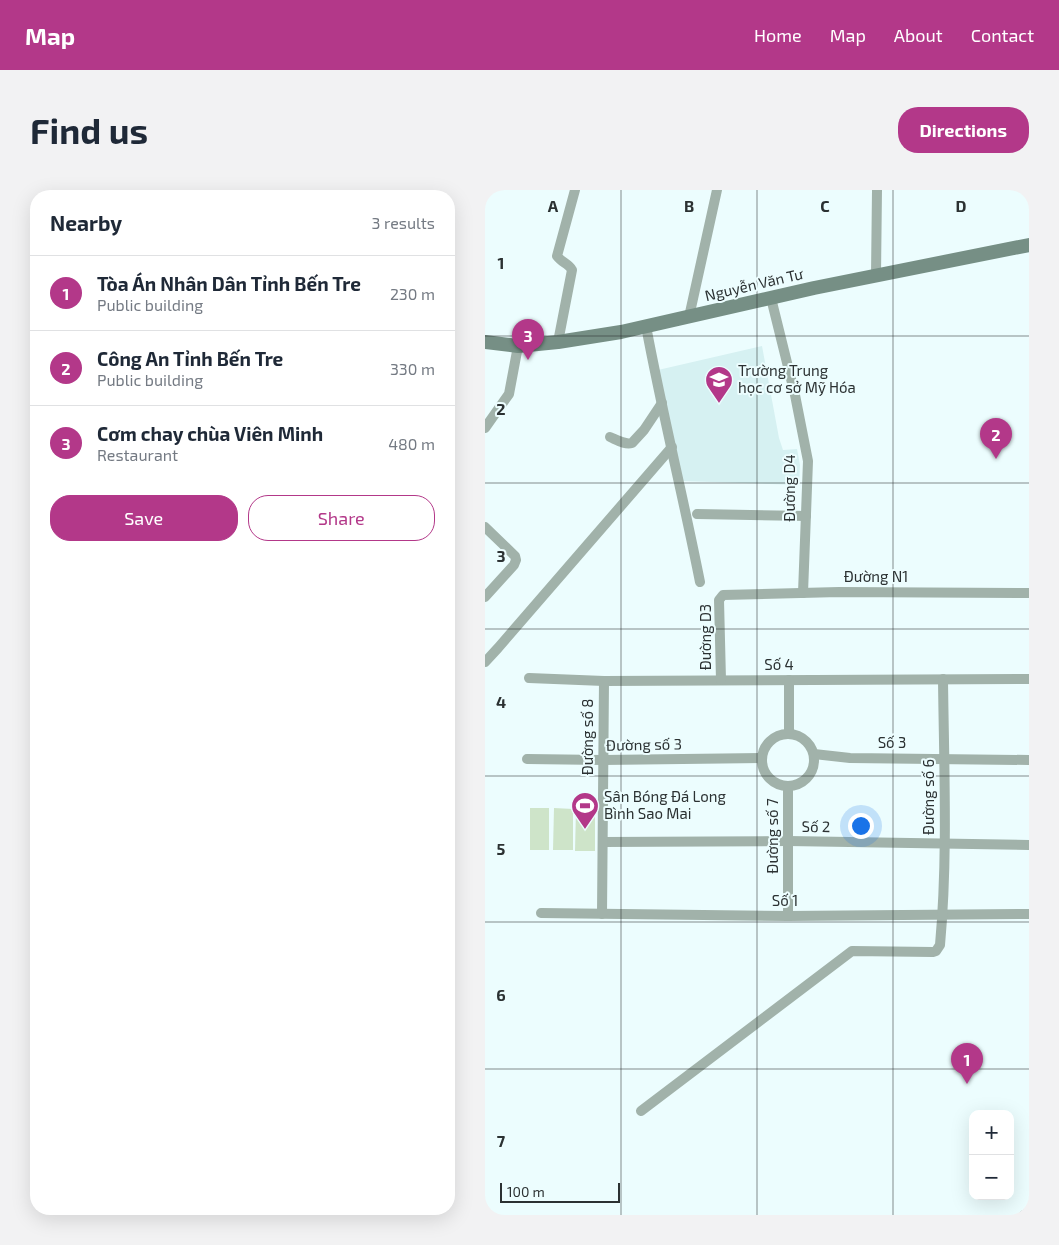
<!DOCTYPE html>
<html lang="en">
<head>
<meta charset="utf-8">
<style>
	body { margin:0; font-family:"Exo 2",sans-serif; background:#f2f2f3; color:#1f2937 }
	.controls { position:absolute; right:15px; bottom:15px; display:grid; overflow:hidden; border-radius:10px; box-shadow:0 5px 20px #0002 }
	.controls button { width:45px; height:45px; display:grid; place-items:center; padding:0; border:0; border-bottom:1px solid #e0e1e3; background:#fff; color:#1f2937; font:25px sans-serif }
	.scale { position:absolute; left:15px; bottom:12px; width:120px; box-sizing:border-box; padding-left:5px; border:2px solid #2b3132; border-top:0; font-size:14px; line-height:18px; white-space:nowrap; color:#2b3132; -webkit-text-stroke:4px #ecfdfe; paint-order:stroke }
	.you { position:absolute; left:375px; top:635px; width:18px; height:18px; margin:-12px; border:4px solid #fff; border-radius:50%; background:#1a73e8; box-shadow:0 0 0 8px #1a73e833 }
	.badge { display:grid; place-items:center; width:32px; height:32px; border-radius:50%; background:#b33889; color:#fff; font-size:16px; font-weight:700 }
	.pin { position:absolute; translate:-50% -41px; filter:drop-shadow(0 1px 2px #0008) }
	.pin::after { content:''; position:absolute; top:26px; width:18px; height:15px; background:inherit; clip-path:polygon(0 0,100% 0,50% 100%) }
	.list { margin:0; padding:0; list-style:none }
	h2 { display:flex; justify-content:space-between; align-items:center; height:65px; margin:0; padding:0 20px; font-size:21px }
	h2 small { font-size:16px; font-weight:400; color:#747a83 }
	.list li { display:grid; grid-template-columns:32px 1fr auto; gap:15px; align-items:center; box-sizing:border-box; height:75px; padding:0 20px; border-top:1px solid #e0e1e3 }
	.list b { display:block; font-size:19px; white-space:nowrap }
	.list p { margin:0; font-size:16px; white-space:nowrap; color:#747a83 }
	.list em { font-size:16px; font-style:normal; color:#747a83 }
	.actions { display:flex; gap:10px; padding:15px 20px }
	.actions a { flex:1; padding:11px 0; border:1px solid #b33889; border-radius:20px; text-align:center; font-size:18px; color:#b33889 }
	.actions .main { background:#b33889; color:#fff }
	.map { position:relative; flex:none; width:544px; height:1025px; overflow:hidden; border-radius:20px }
	header { display:flex; align-items:center; gap:30px; box-sizing:border-box; height:70px; padding:0 25px; background:#b33889; color:#fff }
	header strong { font-size:24px }
	nav { display:flex; gap:28px; margin-inline-start:auto; font-size:18px }
	.intro { display:flex; align-items:center; justify-content:space-between; box-sizing:border-box; height:120px; padding:0 30px }
	h1 { margin:0; font-size:35px }
	.button { padding:12px 22px; border-radius:20px; background:#b33889; color:#fff; font-size:18px; font-weight:700 }
	main { display:flex; gap:30px; padding:0 30px }
	aside { flex:1; background:#fff; border-radius:20px; box-shadow:0 5px 20px #0002 }
	.map>svg:first-child { display:block }
	.built { fill:#d6f1f2 }
	.green { fill:#cee4c9 }
	.lines { fill:none; stroke-linecap:round; stroke-linejoin:round }
	.minor { stroke:#a1b2aa; stroke-width:10 }
	.secondary { stroke:#768f85; stroke-width:14 }
	.grid { fill:none; stroke:#2b3132; stroke-width:1; stroke-opacity:0.55 }
	.labels { text-anchor:middle; stroke-width:4; stroke-linejoin:round; paint-order:stroke }
	.street-label { font-size:15px; fill:#2b3132; stroke:#ecfdfe }
	.poi-label { font-size:15px; fill:#2b3132; stroke:#ecfdfe; text-anchor:start }
	.grid-label { font-size:16px; text-anchor:middle; font-weight:bold; fill:#2b3132; stroke:#ecfdfe; stroke-width:4; stroke-linejoin:round; paint-order:stroke }
</style>
</head>
<body>
<header>
<strong>Map</strong>
<nav><a>Home</a><a>Map</a><a>About</a><a>Contact</a></nav>
</header>
<div class="intro"><h1>Find us</h1><a class="button">Directions</a></div>
<main>
<aside>
<h2>Nearby<small>3 results</small></h2>
<ul class="list">
<li><span class="badge">1</span><div><b>Tòa Án Nhân Dân Tỉnh Bến Tre</b><p>Public building</p></div><em>230 m</em></li>
<li><span class="badge">2</span><div><b>Công An Tỉnh Bến Tre</b><p>Public building</p></div><em>330 m</em></li>
<li><span class="badge">3</span><div><b>Cơm chay chùa Viên Minh</b><p>Restaurant</p></div><em>480 m</em></li>
</ul>
<div class="actions"><a class="main">Save</a><a>Share</a></div>
</aside>
<div class="map">
<svg width="544" height="1025" viewBox="0 0 544 1025">
	<rect width="100%" height="100%" fill="#ecfdfe"/>
	<path class="built" d="M277,156l17,92 4,12 14,-1 3,16 -1,20 -116,-4 -25,-111z"/>
	<g class="green">
		<rect x="45" y="618" width="19" height="42"/>
		<path d="M69,618l19,1v41h-20z"/>
		<path d="M91,619h19v42h-20z"/>
	</g>
	<g class="lines">
		<g class="minor">
			<path d="M391,85l1,-85"/>
			<path d="M286,108l24,97 13,66 -5,132"/>
			<path d="M204,127l28,-127"/>
			<path d="M161,136c16,86 37,170 54,256"/>
			<path d="M73,152l14,-72c-3,-6 -11,-8 -15,-14l18,-66"/>
			<path d="M0,238l24,-34 9,-48"/>
			<path d="M125,247c7,3 15,8 22,6l12,-13 18,-27"/>
			<path d="M212,324l109,2"/>
			<path d="M0,337l30,29 1,4 -2,5 -29,32"/>
			<path d="M0,472l13,-14 174,-201"/>
			<path d="M44,488l75,3 425,-2"/>
			<path d="M236,490l-2,-80 4,-5 116,-3 190,1"/>
			<path d="M304,490v53"/>
			<circle cx="303" cy="570" r="26"/>
			<path d="M329,564l36,4 179,2"/>
			<path d="M42,569l76,1 159,-2"/>
			<path d="M303,596v130"/>
			<path d="M118,652l185,-1 241,4"/>
			<path d="M56,723l247,3 241,-2"/>
			<path d="M117,724l2,-233"/>
			<path d="M156,921l211,-160 81,1 3,-1 4,-6c8,-88 4,-178 3,-266"/>
			<path d="M539,1025l5,-3"/>
		</g>
		<path class="secondary" d="M0,152l33,4 40,-4 63,-10 193,-44 215,-43"/>
	</g>
	<path class="grid" d="M136,0v1025M272,0v1025M408,0v1025M0,146h544M0,293h544M0,439h544M0,586h544M0,732h544M0,879h544"/>
	<defs>
		<symbol id="school-pin" viewBox="-11 -11 22 30"><path d="M0 17L-7.5 6A9.5 9.5 0 1 1 7.5 6Z" fill="#b33889" stroke="#ecfdfe"/><path d="M0-5L7-2L0 1L-7-2ZM-4 1L0 2.5L4 1V4Q0 6-4 4Z" fill="#fff"/></symbol>
		<symbol id="stadium-pin" viewBox="-11 -11 22 30"><path d="M0 17L-7.5 6A9.5 9.5 0 1 1 7.5 6Z" fill="#b33889" stroke="#ecfdfe"/><path d="M0-5a6.5 5 0 1 0 0 10a6.5 5 0 1 0 0-10ZM-3.5-1.8h7v3.6h-7Z" fill="#fff"/></symbol>
	</defs>
	<g fill-rule="evenodd">
		<use href="#school-pin" x="218" y="174" width="32" height="43"/>
		<use href="#stadium-pin" x="84" y="600" width="32" height="43"/>
	</g>
	<g class="labels">
		<g class="street-label">
			<text transform="translate(269 95) rotate(-13)" y="5">Nguyễn Văn Tư</text>
			<text transform="translate(305 298) rotate(-90)" y="5">Đường D4</text>
			<text x="391" y="392">Đường N1</text>
			<text transform="translate(221 447) rotate(-90)" y="5">Đường D3</text>
			<text x="294" y="480">Số 4</text>
			<text transform="translate(103 547) rotate(-90)" y="5">Đường số 8</text>
			<text x="407" y="558">Số 3</text>
			<text transform="translate(159 555) rotate(-1)" y="5">Đường số 3</text>
			<text transform="translate(444 607) rotate(-90)" y="5">Đường số 6</text>
			<text transform="translate(331 637) rotate(1)" y="5">Số 2</text>
			<text transform="translate(288 646) rotate(-90)" y="5">Đường số 7</text>
			<text x="300" y="716">Số 1</text>
		</g>
		<g class="poi-label">
			<text x="253" y="186">Trường Trung<tspan x="253" dy="17">học cơ sở Mỹ Hóa</tspan></text>
			<text x="119" y="612">Sân Bóng Đá Long<tspan x="119" dy="17">Bình Sao Mai</tspan></text>
		</g>
	</g>
	<g class="grid-label">
		<text x="68" y="22">A</text>
		<text x="204" y="22">B</text>
		<text x="340" y="22">C</text>
		<text x="476" y="22">D</text>
		<text x="16" y="79">1</text>
		<text x="16" y="225">2</text>
		<text x="16" y="372">3</text>
		<text x="16" y="518">4</text>
		<text x="16" y="665">5</text>
		<text x="16" y="811">6</text>
		<text x="16" y="957">7</text>
	</g>
</svg>
<div class="controls">
<button>+</button>
<button>−</button>
</div>
<div class="scale">100 m</div>
<div class="you"></div>
<div class="pin badge" style="left:482px;top:894px">1</div>
<div class="pin badge" style="left:511px;top:269px">2</div>
<div class="pin badge" style="left:43px;top:170px">3</div>
</div>
</main>
</body>
</html>
